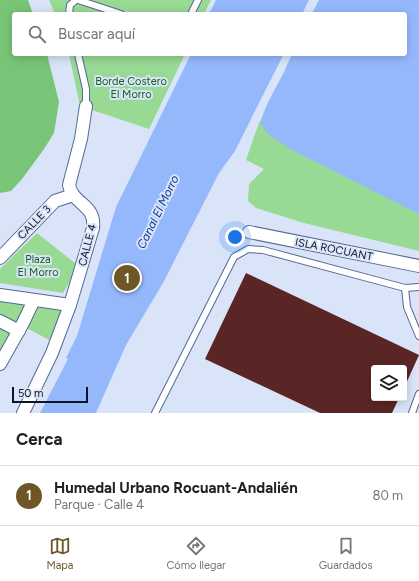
<!DOCTYPE html>
<html lang="es">
<head>
<meta charset="utf-8">
<style>
	body { margin:0; font-family:Figtree,sans-serif; background:#f2f2f2; color:#202124 }
	.controls { position:absolute; right:12px; bottom:12px; display:grid; overflow:hidden; border-radius:4px; box-shadow:0 2px 10px #0003 }
	.controls button { width:36px; height:36px; display:grid; place-items:center; padding:0; border:0; border-bottom:1px solid #e0e0e0; background:#fff; color:#202124; font:20px sans-serif }
	.scale { position:absolute; left:12px; bottom:10px; width:76px; box-sizing:border-box; padding-left:4px; border:2px solid #0c1527; border-top:0; font-size:11px; line-height:14px; white-space:nowrap; color:#0c1527; -webkit-text-stroke:3px #d9e4f9; paint-order:stroke }
	.you { position:absolute; left:235px; top:237px; width:14px; height:14px; margin:-10px; border:3px solid #fff; border-radius:50%; background:#1a73e8; box-shadow:0 0 0 6px #1a73e833 }
	.badge { display:grid; place-items:center; width:26px; height:26px; border-radius:50%; background:#6e5727; color:#fff; font-size:13px; font-weight:700 }
	.pin { position:absolute; translate:-50% -50%; border:2px solid #fff; box-shadow:0 1px 4px #0006 }
	.list { margin:0; padding:0; list-style:none }
	h2 { display:flex; justify-content:space-between; align-items:center; height:52px; margin:0; padding:0 16px; font-size:17px }
	h2 small { font-size:13px; font-weight:400; color:#757577 }
	.list li { display:grid; grid-template-columns:26px 1fr auto; gap:12px; align-items:center; box-sizing:border-box; height:60px; padding:0 16px; border-top:1px solid #e0e0e0 }
	.list b { display:block; font-size:15px; white-space:nowrap }
	.list p { margin:0; font-size:13px; white-space:nowrap; color:#757577 }
	.list em { font-size:13px; font-style:normal; color:#757577 }
	.icon { flex:none; width:22px; height:22px; fill:none; stroke:currentColor; stroke-width:2; stroke-linecap:round; stroke-linejoin:round }
	.map { position:relative; flex:none; width:419px; height:413px; overflow:hidden }
	.search { position:absolute; background:#fff; box-shadow:0 2px 10px #0003; left:12px; right:12px; top:12px; height:44px; display:flex; align-items:center; gap:10px; box-sizing:border-box; padding:0 14px; border-radius:4px; color:#757577; font-size:15px }
	.sheet { height:112px; background:#fff }
	nav { display:flex; justify-content:space-around; align-items:center; box-sizing:border-box; height:56px; border-top:1px solid #e0e0e0; background:#fff; font-size:11px; color:#757577 }
	nav a { display:grid; justify-items:center; gap:2px }
	nav .on { color:#6e5727 }
	.map>svg:first-child { display:block }
	.green { fill:#98d994 }
	.forest { fill:#79c476 }
	.water { fill:#95b8fd }
	.pier { fill:#d9e4f9 }
	.building { fill:#5a2625 }
	.lines { fill:none; stroke-linecap:round; stroke-linejoin:round }
	.lane-casing { stroke:#536996; stroke-width:8 }
	.street-casing { stroke:#536996; stroke-width:14 }
	.lane { stroke:#fff; stroke-width:6 }
	.street { stroke:#fff; stroke-width:12 }
	.labels { text-anchor:middle; stroke-width:4; stroke-linejoin:round; paint-order:stroke }
	.park-label { font-size:11px; fill:#156117; stroke:#d9e4f9 }
	.street-label { font-size:11px; fill:#0c1527; stroke:#d9e4f9 }
	.water-label { font-size:12px; font-style:italic; fill:#0c3593; stroke:#d9e4f9 }
</style>
</head>
<body>
<div class="map">
<svg width="419" height="413" viewBox="0 0 419 413">
	<rect width="100%" height="100%" fill="#d9e4f9"/>
	<g class="green">
		<path d="M49,0h162l-7,14h-149z"/>
		<path d="M319,0h100v251l-115,-28 -48,-15 -8,-7 1,-17 15,-15 -18,-9 15,-43 31,-63h113v-40h-93z"/>
		<path d="M69,54h116l-36,75 -69,-23z"/>
		<path d="M37,233l39,31 -5,16 -8,13 -63,-10v-14z"/>
		<path d="M0,296l33,5 -15,29 -18,-10z"/>
		<path d="M34,301l35,4 -14,38 -32,-17z"/>
		<path d="M0,322l17,10 -17,27z"/>
	</g>
	<path class="forest" d="M0,0h28l5,14h-19v40h33l12,48 -5,31 -10,16 -22,30 -11,12 -11,2z"/>
	<g class="water">
		<path d="M216,0h93l-7,14h-93z"/>
		<path d="M319,0h100v214l-127,-64 -25,-17 -7,-11 7,-18 25,-50h113v-40h-93z"/>
		<path d="M191,54h93l-49,97 -16,22 -56,110 -37,62 -30,68h-56l28,-54 -2,-1 11,-22 39,-129z"/>
	</g>
	<g class="pier">
		<path d="M284,54l2,1 -27,51 -6,14 -2,-1z"/>
		<path d="M290,54h2l-8,18 -17,32 -7,18h-2l7,-18z"/>
	</g>
	<path class="building" d="M246,273l173,82 -15,33v-20h-30v30h25l-7,15h-72l-115,-54z"/>
	<g class="lines">
		<defs>
			<g id="lane">
				<path d="M78,0l43,14"/>
				<path d="M69,14l1,-9 6,-5"/>
				<path d="M191,14l7,-14"/>
				<path d="M78,54l8,35v17"/>
				<path d="M405,288l2,19 12,29"/>
				<path d="M155,413l79,-156 14,-8 15,1 142,38 14,-1"/>
				<path d="M412,413l7,-19"/>
			</g>
			<g id="street">
				<path d="M249,232l170,34"/>
				<path d="M0,258l55,-57 18,-6"/>
				<path d="M0,295l70,10"/>
				<path d="M0,321l19,10"/>
				<path d="M0,364l23,-41 11,-23"/>
				<path d="M23,413l29,-60 18,-48 23,-77c3,-24 -20,-23 -24,-43l12,-46 5,-33"/>
			</g>
		</defs>
		<use href="#lane" class="lane-casing"/>
		<use href="#street" class="street-casing"/>
		<use href="#lane" class="lane"/>
		<use href="#street" class="street"/>
	</g>
	<g class="labels">
		<g class="park-label">
			<text x="131" y="85">Borde Costero<tspan x="131" dy="13">El Morro</tspan></text>
			<text x="38" y="263">Plaza<tspan x="38" dy="13">El Morro</tspan></text>
		</g>
		<g class="street-label">
			<text transform="translate(34 222) rotate(-46)" y="4">CALLE 3</text>
			<text transform="translate(87 245) rotate(-76)" y="4">CALLE 4</text>
			<text transform="translate(334 249) rotate(11)" y="4">ISLA ROCUANT</text>
		</g>
		<g class="water-label">
			<text transform="translate(158 212) rotate(-64)" y="4">Canal El Morro</text>
		</g>
	</g>
</svg>
<div class="controls">
<button><svg class="icon" aria-label="layers" viewBox="0 0 24 24"><path d="M12 4l9 5-9 5-9-5zM3 14l9 5 9-5"/></svg></button>
</div>
<div class="scale">50 m</div>
<div class="you"></div>
<div class="pin badge" style="left:127px;top:278px">1</div>
<div class="search"><svg class="icon" aria-label="search" viewBox="0 0 24 24"><circle cx="10" cy="10" r="6"/><path d="M15 15l6 6"/></svg>Buscar aquí</div>
</div>
<section class="sheet">
<h2>Cerca<small></small></h2>
<ul class="list">
<li><span class="badge">1</span><div><b>Humedal Urbano Rocuant-Andalién</b><p>Parque · Calle 4</p></div><em>80 m</em></li>
</ul>
</section>
<nav>
<a class="on"><svg class="icon" aria-label="map" viewBox="0 0 24 24"><path d="M3 6l6-2 6 2 6-2v14l-6 2-6-2-6 2zM9 4v14M15 6v14"/></svg>Mapa</a>
<a><svg class="icon" aria-label="directions" viewBox="0 0 24 24"><path d="M12 3l9 9-9 9-9-9zM9 14v-3h6M13 9l2 2-2 2"/></svg>Cómo llegar</a>
<a><svg class="icon" aria-label="saved" viewBox="0 0 24 24"><path d="M7 4h10v16l-5-4-5 4z"/></svg>Guardados</a>
</nav>
</body>
</html>
